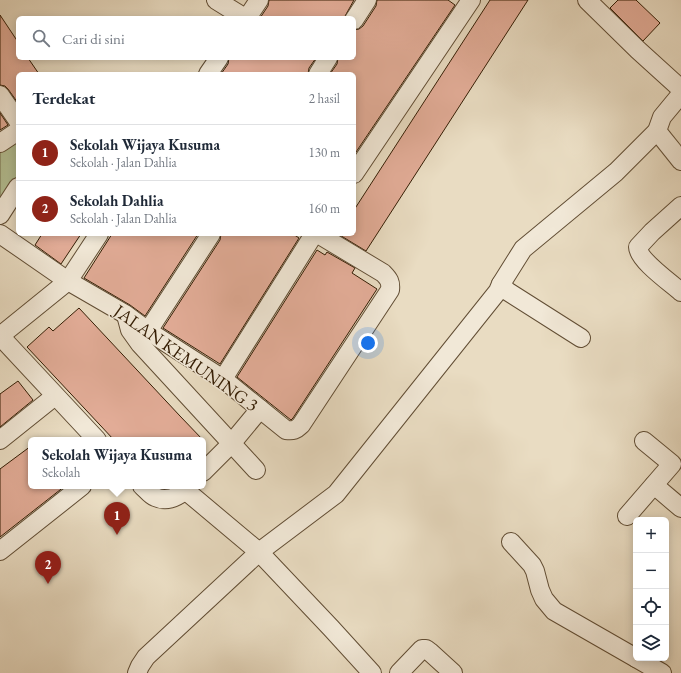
<!DOCTYPE html>
<html lang="id">
<head>
<meta charset="utf-8">
<style>
	body { margin:0; font-family:"EB Garamond",serif; background:#f2f2f3; color:#1f2937 }
	.controls { position:absolute; right:12px; bottom:12px; display:grid; overflow:hidden; border-radius:6px; box-shadow:0 2px 10px #0003 }
	.controls button { width:36px; height:36px; display:grid; place-items:center; padding:0; border:0; border-bottom:1px solid #e0e1e3; background:#fff; color:#1f2937; font:20px sans-serif }
	.you { position:absolute; left:368px; top:343px; width:14px; height:14px; margin:-10px; border:3px solid #fff; border-radius:50%; background:#1a73e8; box-shadow:0 0 0 6px #1a73e833 }
	.badge { display:grid; place-items:center; width:26px; height:26px; border-radius:50%; background:#8f2418; color:#fff; font-size:13px; font-weight:700 }
	.pin { position:absolute; translate:-50% -33px; filter:drop-shadow(0 1px 2px #0008) }
	.pin::after { content:''; position:absolute; top:21px; width:14px; height:12px; background:inherit; clip-path:polygon(0 0,100% 0,50% 100%) }
	.popup { position:absolute; left:28px; top:437px; width:178px; height:52px; box-sizing:border-box; display:grid; place-content:center; border-radius:6px; background:#fff; filter:drop-shadow(0 1px 3px #0005); font-size:13px; white-space:nowrap; color:#747a83 }
	.popup b { font-size:15px; color:#1f2937 }
	.popup::after { content:''; position:absolute; left:50%; top:100%; margin-left:-8px; border:8px solid transparent; border-top-color:#fff }
	.list { margin:0; padding:0; list-style:none }
	h2 { display:flex; justify-content:space-between; align-items:center; height:52px; margin:0; padding:0 16px; font-size:17px }
	h2 small { font-size:13px; font-weight:400; color:#747a83 }
	.list li { display:grid; grid-template-columns:26px 1fr auto; gap:12px; align-items:center; box-sizing:border-box; height:56px; padding:0 16px; border-top:1px solid #e0e1e3 }
	.list b { display:block; font-size:15px; white-space:nowrap }
	.list p { margin:0; font-size:13px; white-space:nowrap; color:#747a83 }
	.list em { font-size:13px; font-style:normal; color:#747a83 }
	.icon { flex:none; width:22px; height:22px; fill:none; stroke:currentColor; stroke-width:2; stroke-linecap:round; stroke-linejoin:round }
	.map { position:relative; flex:none; width:681px; height:673px; overflow:hidden }
	.search { position:absolute; background:#fff; box-shadow:0 2px 10px #0003; left:16px; top:16px; width:340px; height:44px; display:flex; align-items:center; gap:10px; box-sizing:border-box; padding:0 14px; border-radius:6px; color:#747a83; font-size:15px }
	.panel { position:absolute; background:#fff; box-shadow:0 2px 10px #0003; left:16px; top:72px; width:340px; height:164px; border-radius:6px }
	.map>svg:first-child { display:block }
	.green { fill:#b4c195; stroke:#746f4c }
	.building { fill:#e2ac97; stroke:#341d04 }
	.lines { fill:none; stroke-linecap:round; stroke-linejoin:round }
	.minor-casing { stroke:#614d34; stroke-width:20 }
	.minor { stroke:#f1e8d7; stroke-width:18 }
	.labels { text-anchor:middle; stroke-width:3; stroke-linejoin:round; paint-order:stroke }
	.street-label { font-size:18px; fill:#341d04; stroke:#f1e8d7 }
</style>
</head>
<body>
<div class="map">
<svg width="681" height="673" viewBox="0 0 681 673">
	<rect width="100%" height="100%" fill="#e9dcc2"/>
	<filter id="stains"><feTurbulence type="fractalNoise" baseFrequency=".005" numOctaves="4"/><feColorMatrix values="0 0 0 0 .2 0 0 0 0 .09 0 0 0 0 .02 0 0 0 .5 -.17"/></filter>
	<radialGradient id="worn" r=".72"><stop offset=".6" stop-color="#630" stop-opacity="0"/><stop offset="1" stop-color="#630" stop-opacity=".3"/></radialGradient>
	<path class="green" d="M18,131v56l-18,28v-72z"/>
	<g class="building">
		<path d="M269,0h85l-10,18h-84l8,-12z"/>
		<path d="M377,0h71l7,5 -101,150v-81h-24l7,-10 1,-6h16v-28l5,-1 4,-3 13,-20z"/>
		<path d="M490,0h38l-162,251 -28,-17h16v-24z"/>
		<path d="M618,0h18l24,23 -17,18 -33,-33z"/>
		<path d="M0,15l18,27v16h10l11,16h-21v29l-10,-14 -3,-3 -5,-1z"/>
		<path d="M229,58h87l-7,10 -1,6h-87l7,-10z"/>
		<path d="M0,113l8,12 -8,5z"/>
		<path d="M42,234h39l-20,30 -26,-19z"/>
		<path d="M112,234h86l-53,82 -15,-11 -46,-27z"/>
		<path d="M221,234h72l6,4 -79,126 -57,-36 57,-88z"/>
		<path d="M317,250l8,5 2,-3 28,16 -3,5 25,16 -84,129 -2,2 -54,-43z"/>
		<path d="M79,308l101,108 23,24h-89l-87,-93 22,-20 4,4z"/>
		<path d="M18,381l15,19 -33,27v-33z"/>
		<path d="M31,446v40h34l-65,51v-68z"/>
	</g>
	<g class="lines">
		<defs>
			<g id="minor">
				<path d="M216,0l29,18"/>
				<path d="M587,0l51,50 43,39"/>
				<path d="M247,18l12,-18"/>
				<path d="M354,20l13,-20"/>
				<path d="M208,74l11,-16"/>
				<path d="M318,74l10,-16"/>
				<path d="M0,95l18,26"/>
				<path d="M657,131l24,30"/>
				<path d="M0,143l18,-12"/>
				<path d="M354,174l117,-174"/>
				<path d="M681,206l-29,26 -14,15c0,13 33,36 43,45"/>
				<path d="M0,215l18,-28"/>
				<path d="M0,234l68,47 57,33 23,17 75,48 63,51c7,1 10,0 15,-5l89,-135c1,-8 -1,-11 -7,-17l-65,-39"/>
				<path d="M501,284l6,7 74,47"/>
				<path d="M126,315l4,15 10,14 116,126"/>
				<path d="M148,331l63,-97"/>
				<path d="M0,336l68,-55 31,-47"/>
				<path d="M0,336l97,104"/>
				<path d="M223,379l91,-145"/>
				<path d="M0,440l55,-44"/>
				<path d="M203,472l28,-28 29,-35"/>
				<path d="M654,485l27,23"/>
				<path d="M142,486c4,3 8,9 13,11 13,6 25,-1 35,-11"/>
				<path d="M185,490l74,62 72,76 41,45"/>
				<path d="M627,516l45,-52 -28,-23"/>
				<path d="M511,542l21,23 3,6 5,19 4,9 10,12 82,47"/>
				<path d="M0,551l82,-65"/>
				<path d="M636,658l26,15"/>
				<path d="M137,673l3,-7 6,-9 113,-105 77,-58 162,-203 3,-7 22,-35 93,-77 41,-41 5,-14 19,-23"/>
				<path d="M399,673l23,-24h4l4,3 23,21"/>
			</g>
		</defs>
		<use href="#minor" class="minor-casing"/>
		<use href="#minor" class="minor"/>
	</g>
	<g class="labels">
		<g class="street-label">
			<text transform="translate(186 358) rotate(35)" y="6">JALAN KEMUNING 3</text>
		</g>
	</g>
	<rect width="100%" height="100%" filter="url(#stains)"/>
	<rect width="100%" height="100%" fill="url(#worn)"/>
</svg>
<div class="controls">
<button>+</button>
<button>−</button>
<button><svg class="icon" aria-label="locate" viewBox="0 0 24 24"><circle cx="12" cy="12" r="6"/><path d="M12 2v4M12 18v4M2 12h4M18 12h4"/></svg></button>
<button><svg class="icon" aria-label="layers" viewBox="0 0 24 24"><path d="M12 4l9 5-9 5-9-5zM3 14l9 5 9-5"/></svg></button>
</div>
<div class="you"></div>
<div class="pin badge" style="left:117px;top:535px">1</div>
<div class="popup"><b>Sekolah Wijaya Kusuma</b>Sekolah</div>
<div class="pin badge" style="left:48px;top:584px">2</div>
<div class="search"><svg class="icon" aria-label="search" viewBox="0 0 24 24"><circle cx="10" cy="10" r="6"/><path d="M15 15l6 6"/></svg>Cari di sini</div>
<section class="panel">
<h2>Terdekat<small>2 hasil</small></h2>
<ul class="list">
<li><span class="badge">1</span><div><b>Sekolah Wijaya Kusuma</b><p>Sekolah · Jalan Dahlia</p></div><em>130 m</em></li>
<li><span class="badge">2</span><div><b>Sekolah Dahlia</b><p>Sekolah · Jalan Dahlia</p></div><em>160 m</em></li>
</ul>
</section>
</div>
</body>
</html>
